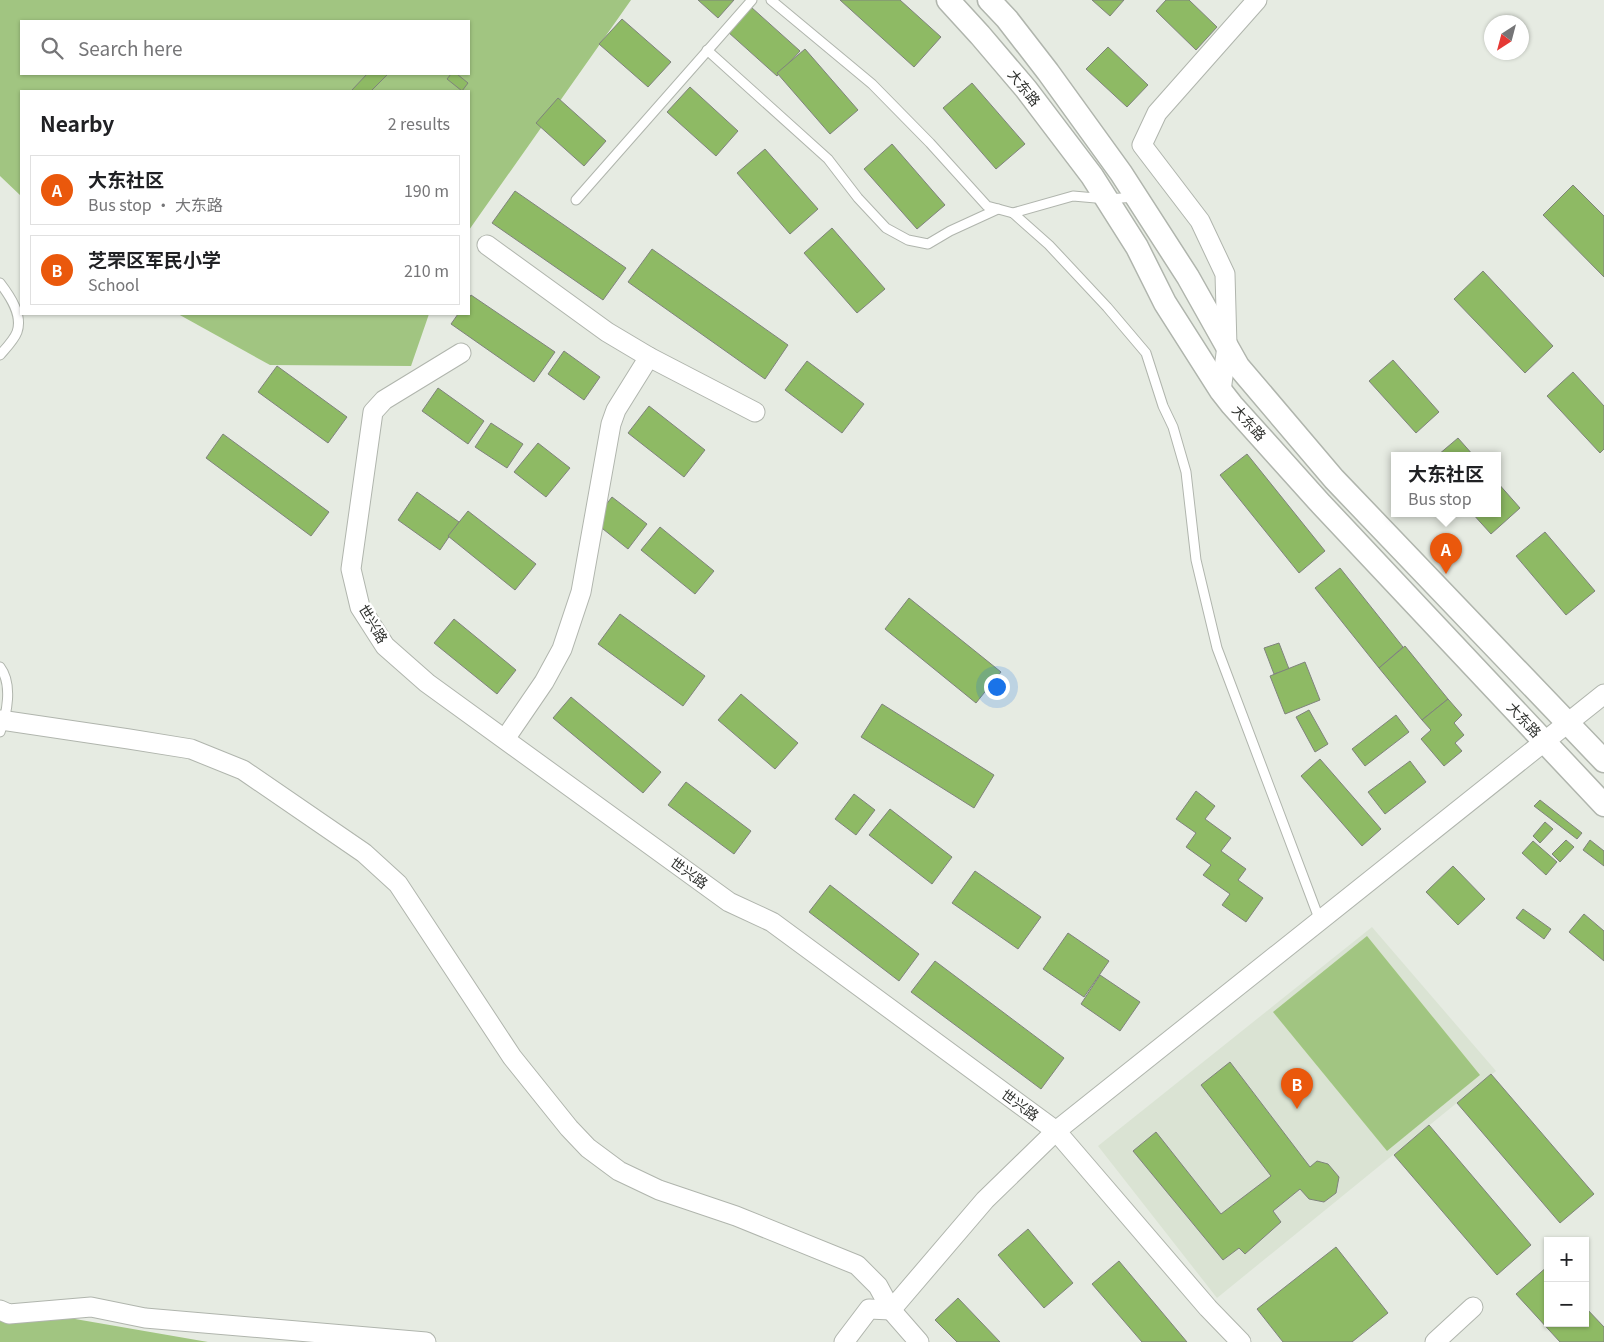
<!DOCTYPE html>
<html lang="en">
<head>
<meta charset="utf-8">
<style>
	body { margin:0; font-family:Georgia,"Noto Sans SC",serif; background:#f2f2f2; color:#202124 }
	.controls { position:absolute; right:15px; bottom:15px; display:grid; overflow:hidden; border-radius:0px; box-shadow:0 1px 4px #0004 }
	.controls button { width:45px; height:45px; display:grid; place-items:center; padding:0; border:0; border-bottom:1px solid #e0e0e0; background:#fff; color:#202124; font:25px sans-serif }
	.compass { position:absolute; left:1484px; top:15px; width:45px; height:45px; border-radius:50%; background:#fff; box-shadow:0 1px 4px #0004; rotate:216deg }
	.you { position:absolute; left:996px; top:686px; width:18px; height:18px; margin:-12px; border:4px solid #fff; border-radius:50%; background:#1a73e8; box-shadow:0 0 0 8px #1a73e833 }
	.badge { display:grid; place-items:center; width:32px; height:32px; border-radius:50%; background:#ea580c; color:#fff; font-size:16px; font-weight:700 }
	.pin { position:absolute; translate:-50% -41px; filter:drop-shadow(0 1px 2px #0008) }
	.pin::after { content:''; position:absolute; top:26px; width:18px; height:15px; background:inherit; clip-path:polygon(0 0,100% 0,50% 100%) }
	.popup { position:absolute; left:1391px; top:452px; width:110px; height:65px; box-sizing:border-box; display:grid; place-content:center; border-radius:0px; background:#fff; filter:drop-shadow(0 1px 4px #0005); font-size:16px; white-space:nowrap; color:#757577 }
	.popup b { font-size:19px; color:#202124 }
	.popup::after { content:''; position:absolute; left:50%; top:100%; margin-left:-10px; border:10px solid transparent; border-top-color:#fff }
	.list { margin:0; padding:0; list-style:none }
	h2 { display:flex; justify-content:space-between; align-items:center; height:65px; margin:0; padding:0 20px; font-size:21px }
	h2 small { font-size:16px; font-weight:400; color:#757577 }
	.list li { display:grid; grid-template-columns:32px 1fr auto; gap:15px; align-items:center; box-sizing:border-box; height:70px; margin:0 10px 10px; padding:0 10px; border:1px solid #e0e0e0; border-radius:0px }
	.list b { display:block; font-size:19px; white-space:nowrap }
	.list p { margin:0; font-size:16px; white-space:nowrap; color:#757577 }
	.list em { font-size:16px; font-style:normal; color:#757577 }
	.icon { flex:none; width:28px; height:28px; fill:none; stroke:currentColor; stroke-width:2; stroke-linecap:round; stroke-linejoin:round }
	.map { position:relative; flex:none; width:1604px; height:1342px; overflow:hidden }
	.search { position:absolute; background:#fff; box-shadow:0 1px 4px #0004; left:20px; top:20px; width:450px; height:55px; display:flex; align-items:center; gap:12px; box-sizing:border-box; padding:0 18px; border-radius:0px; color:#757577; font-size:19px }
	.panel { position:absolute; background:#fff; box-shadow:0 1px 4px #0004; left:20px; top:90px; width:450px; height:225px; border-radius:0px }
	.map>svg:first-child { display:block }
	.built { fill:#dae3d3 }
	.green { fill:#a1c581; fill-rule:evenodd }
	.building { fill:#8eba64; stroke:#7f837c }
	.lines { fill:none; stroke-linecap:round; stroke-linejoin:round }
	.service-casing { stroke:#b0b5ad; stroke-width:11 }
	.minor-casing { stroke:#b0b5ad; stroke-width:21 }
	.tertiary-casing { stroke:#b0b5ad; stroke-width:25 }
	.service { stroke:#fff; stroke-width:9 }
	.minor { stroke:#fff; stroke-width:19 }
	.tertiary { stroke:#fff; stroke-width:22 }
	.labels { text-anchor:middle; stroke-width:5; stroke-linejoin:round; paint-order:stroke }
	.street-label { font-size:14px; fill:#2f312e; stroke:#fff }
</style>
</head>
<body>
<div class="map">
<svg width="1604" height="1342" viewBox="0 0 1604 1342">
	<rect width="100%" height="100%" fill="#e6ebe2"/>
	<path class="built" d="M1372,927l124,144 -279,227 -119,-152z"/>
	<g class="green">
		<path d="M0,0h631l-162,230v-139h-448v105l-21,-20zM21,21h448v53h-448z"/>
		<path d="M178,314h251l-18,52 -141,-1z"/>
		<path d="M1367,936l113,139 -93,76 -114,-139z"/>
		<path d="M0,1306l208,36h-208z"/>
	</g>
	<g class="building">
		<path d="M698,0h36l-16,18z"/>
		<path d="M840,0h60l41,37 -27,30z"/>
		<path d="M1092,0h32l-14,16z"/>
		<path d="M1166,0h23l28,27 -21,23 -40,-39z"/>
		<path d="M751,7l49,44 -23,25 -49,-44z"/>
		<path d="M622,19l49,43 -23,25 -49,-43z"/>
		<path d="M1108,47l40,38 -21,22 -41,-38z"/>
		<path d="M805,49l53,61 -28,24 -53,-61z"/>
		<path d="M367,74h21l-17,17h-18l-1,-1z"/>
		<path d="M451,74h6l11,9 -6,8 -15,-12z"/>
		<path d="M972,83l53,61 -29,25 -53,-61z"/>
		<path d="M690,87l48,44 -22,25 -49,-44z"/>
		<path d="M558,98l48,43 -22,25 -48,-43z"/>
		<path d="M892,144l53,61 -28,24 -53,-60z"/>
		<path d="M765,149l53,60 -28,25 -53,-61z"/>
		<path d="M1573,185l31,31v61l-61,-62z"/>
		<path d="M515,191l111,77 -23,32 -111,-77z"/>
		<path d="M832,228l53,61 -28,24 -53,-60z"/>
		<path d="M652,249l136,96 -23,34 -137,-97z"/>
		<path d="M1483,271l70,75 -28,27 -71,-74z"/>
		<path d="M471,295l84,57 -21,30 -83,-58 7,-10h11v-16z"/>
		<path d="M564,351l36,26 -16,23 -36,-26z"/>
		<path d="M1393,360l46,52 -23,21 -47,-52z"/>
		<path d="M807,361l57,43 -22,29 -57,-43z"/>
		<path d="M277,366l70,51 -19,26 -70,-51z"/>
		<path d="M1573,372l31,34v43l-4,4 -53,-57z"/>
		<path d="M438,388l46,33 -16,23 -46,-33z"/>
		<path d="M649,406l56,44 -21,27 -56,-44z"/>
		<path d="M491,423l32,21 -16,24 -32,-21z"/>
		<path d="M223,434l106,78 -18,24 -105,-78z"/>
		<path d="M1458,438l15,17h-35z"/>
		<path d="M538,443l32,25 -24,29 -32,-25z"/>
		<path d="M1247,454l78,97 -26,22 -79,-98z"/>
		<path d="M1497,482l23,26 -29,26 -19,-21h25z"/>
		<path d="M417,492l42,30 -19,28 -42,-30z"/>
		<path d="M612,497l35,27 -19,25 -35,-28z"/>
		<path d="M468,511l68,53 -21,26 -67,-54z"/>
		<path d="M660,527l54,44 -19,23 -54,-44z"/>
		<path d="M1545,532l50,59 -29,24 -50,-59z"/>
		<path d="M1340,568l63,79 -24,21 -64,-80z"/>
		<path d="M909,598l92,74 -25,31 -91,-74z"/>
		<path d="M620,614l85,62 -22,30 -85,-62z"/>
		<path d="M454,619l62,51 -19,24 -63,-51z"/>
		<path d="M1279,643l10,26 -15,5 -10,-26z"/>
		<path d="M1405,646l43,53 -26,21 -43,-52z"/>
		<path d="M1305,662l15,38 -35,14 -15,-38z"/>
		<path d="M741,694l57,49 -23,26 -57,-49z"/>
		<path d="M571,697l90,75 -18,21 -90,-75z"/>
		<path d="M1448,699l14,16 -8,8 10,12 -9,8 7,8 -18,15 -23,-27 10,-9 -9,-10z"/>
		<path d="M882,704l112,71 -20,33 -113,-71z"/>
		<path d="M1309,710l19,34 -13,8 -19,-35z"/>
		<path d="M1396,715l13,17 -44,34 -13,-17z"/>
		<path d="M1320,759l61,70 -19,17 -61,-70z"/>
		<path d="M1410,761l16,21 -41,32 -17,-22z"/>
		<path d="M686,782l65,49 -17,23 -66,-49z"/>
		<path d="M1196,791l19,15 -10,13 26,19 -10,13 25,18 -8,11 25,18 -17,24 -24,-17 8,-11 -27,-19 8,-10 -25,-18 10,-14 -20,-14z"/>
		<path d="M854,794l21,16 -19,25 -21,-16z"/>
		<path d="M1540,800l42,33 -5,6 -43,-33z"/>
		<path d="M890,809l62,48 -20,27 -63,-49z"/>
		<path d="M1545,822l8,7 -13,14 -7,-7z"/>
		<path d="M1566,840l8,7 -14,15 -8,-8z"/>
		<path d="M1590,840l14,11v15l-21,-16z"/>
		<path d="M1533,841l24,21 -11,13 -24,-22z"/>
		<path d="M1453,866l32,33 -27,26 -32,-33z"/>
		<path d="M975,871l66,46 -23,32 -66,-46z"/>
		<path d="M830,885l89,69 -20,27 -90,-69z"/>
		<path d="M1523,909l28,20 -7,10 -28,-21z"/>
		<path d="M1584,914l20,17v30l-35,-29z"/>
		<path d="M1068,933l41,28 -25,36 -41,-28z"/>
		<path d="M935,961l129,97 -23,31 -130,-97z"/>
		<path d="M1100,975l40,27 -20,29 -39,-27z"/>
		<path d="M1230,1062l80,105 7,-6 11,3 11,13 -3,16 -12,9 -15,-3 -9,-10 -27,22 8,11 -36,32 -6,-6 -16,12 -90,-109 23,-19 65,82 50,-38 -70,-91z"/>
		<path d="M1491,1074l103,120 -34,29 -103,-120z"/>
		<path d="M1429,1125l102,120 -34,30 -103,-120z"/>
		<path d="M1028,1229l45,54 -29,25 -46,-53z"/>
		<path d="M1336,1247l52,66 -36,29h-69l-26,-33z"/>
		<path d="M1119,1261l68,81h-45l-50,-58z"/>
		<path d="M1548,1266v57h37v-16l19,20v15h-44l-44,-48z"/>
		<path d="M958,1298l42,44h-43l-22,-22z"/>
	</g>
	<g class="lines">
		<defs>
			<g id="service">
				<path d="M771,0l101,84 58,59 57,63 26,7 36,32 58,62 39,46 17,53 10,21 13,45 10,88 21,88 103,273"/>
				<path d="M707,50l121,109 30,39 28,30 22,12 20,4 22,-13 48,-22"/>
				<path d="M576,200l176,-200"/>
				<path d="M1013,213l60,-17 34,3 29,-2"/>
				<path d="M0,283c10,13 23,32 17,49 -3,8 -11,16 -17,23"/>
				<path d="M0,667c13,17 7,47 0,65"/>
			</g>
			<g id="minor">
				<path d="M487,245l120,87 42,25 106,55"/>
				<path d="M461,353l-77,47 -11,12 -22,157 9,38 25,39 42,37 302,219 43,20 284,209 152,177 33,34"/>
				<path d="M1221,391l6,-45 -2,-72 -25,-53 -58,-76 15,-32 100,-113"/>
				<path d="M0,720l129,19 62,10 52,21 121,83 34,31 114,173 57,71 19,20 31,23 40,19 77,26 121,49 21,21 13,24 28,32"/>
				<path d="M505,739l39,-57 18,-33 19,-57 30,-168 5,-14 33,-53"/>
				<path d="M0,1310l9,4 82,-7 54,11 281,24"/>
				<path d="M844,1342l25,-33 22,1 94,-110 71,-69 548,-437"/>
				<path d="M1435,1342l38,-35"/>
			</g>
			<g id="tertiary">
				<path d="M948,0l32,35 46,54 66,87 45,71 28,56 56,88 11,14 89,99 283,301"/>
				<path d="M989,0l18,19 41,53 73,101 67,104 50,89 96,113 270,282"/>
			</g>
		</defs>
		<use href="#service" class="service-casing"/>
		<use href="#minor" class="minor-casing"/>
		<use href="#tertiary" class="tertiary-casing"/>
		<use href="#service" class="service"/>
		<use href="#minor" class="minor"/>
		<use href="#tertiary" class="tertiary"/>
	</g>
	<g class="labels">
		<g class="street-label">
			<text transform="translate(1024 88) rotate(51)" y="5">大东路</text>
			<text transform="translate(1249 423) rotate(48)" y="5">大东路</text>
			<text transform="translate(373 624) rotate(59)" y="5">世兴路</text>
			<text transform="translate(1524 720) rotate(47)" y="5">大东路</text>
			<text transform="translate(689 873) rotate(36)" y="5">世兴路</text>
			<text transform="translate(1020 1105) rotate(36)" y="5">世兴路</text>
		</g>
	</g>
</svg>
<div class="controls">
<button>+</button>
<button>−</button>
</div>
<svg class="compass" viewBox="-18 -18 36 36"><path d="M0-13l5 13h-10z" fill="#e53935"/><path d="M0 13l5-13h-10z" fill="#757577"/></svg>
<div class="you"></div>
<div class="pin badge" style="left:1446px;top:574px">A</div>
<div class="popup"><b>大东社区</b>Bus stop</div>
<div class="pin badge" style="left:1297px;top:1109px">B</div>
<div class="search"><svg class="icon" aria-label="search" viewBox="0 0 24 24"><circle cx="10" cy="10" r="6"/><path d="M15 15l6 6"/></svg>Search here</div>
<section class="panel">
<h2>Nearby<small>2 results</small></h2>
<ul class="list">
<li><span class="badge">A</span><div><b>大东社区</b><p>Bus stop · 大东路</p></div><em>190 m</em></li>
<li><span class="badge">B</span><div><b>芝罘区军民小学</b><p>School</p></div><em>210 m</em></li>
</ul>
</section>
</div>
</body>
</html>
